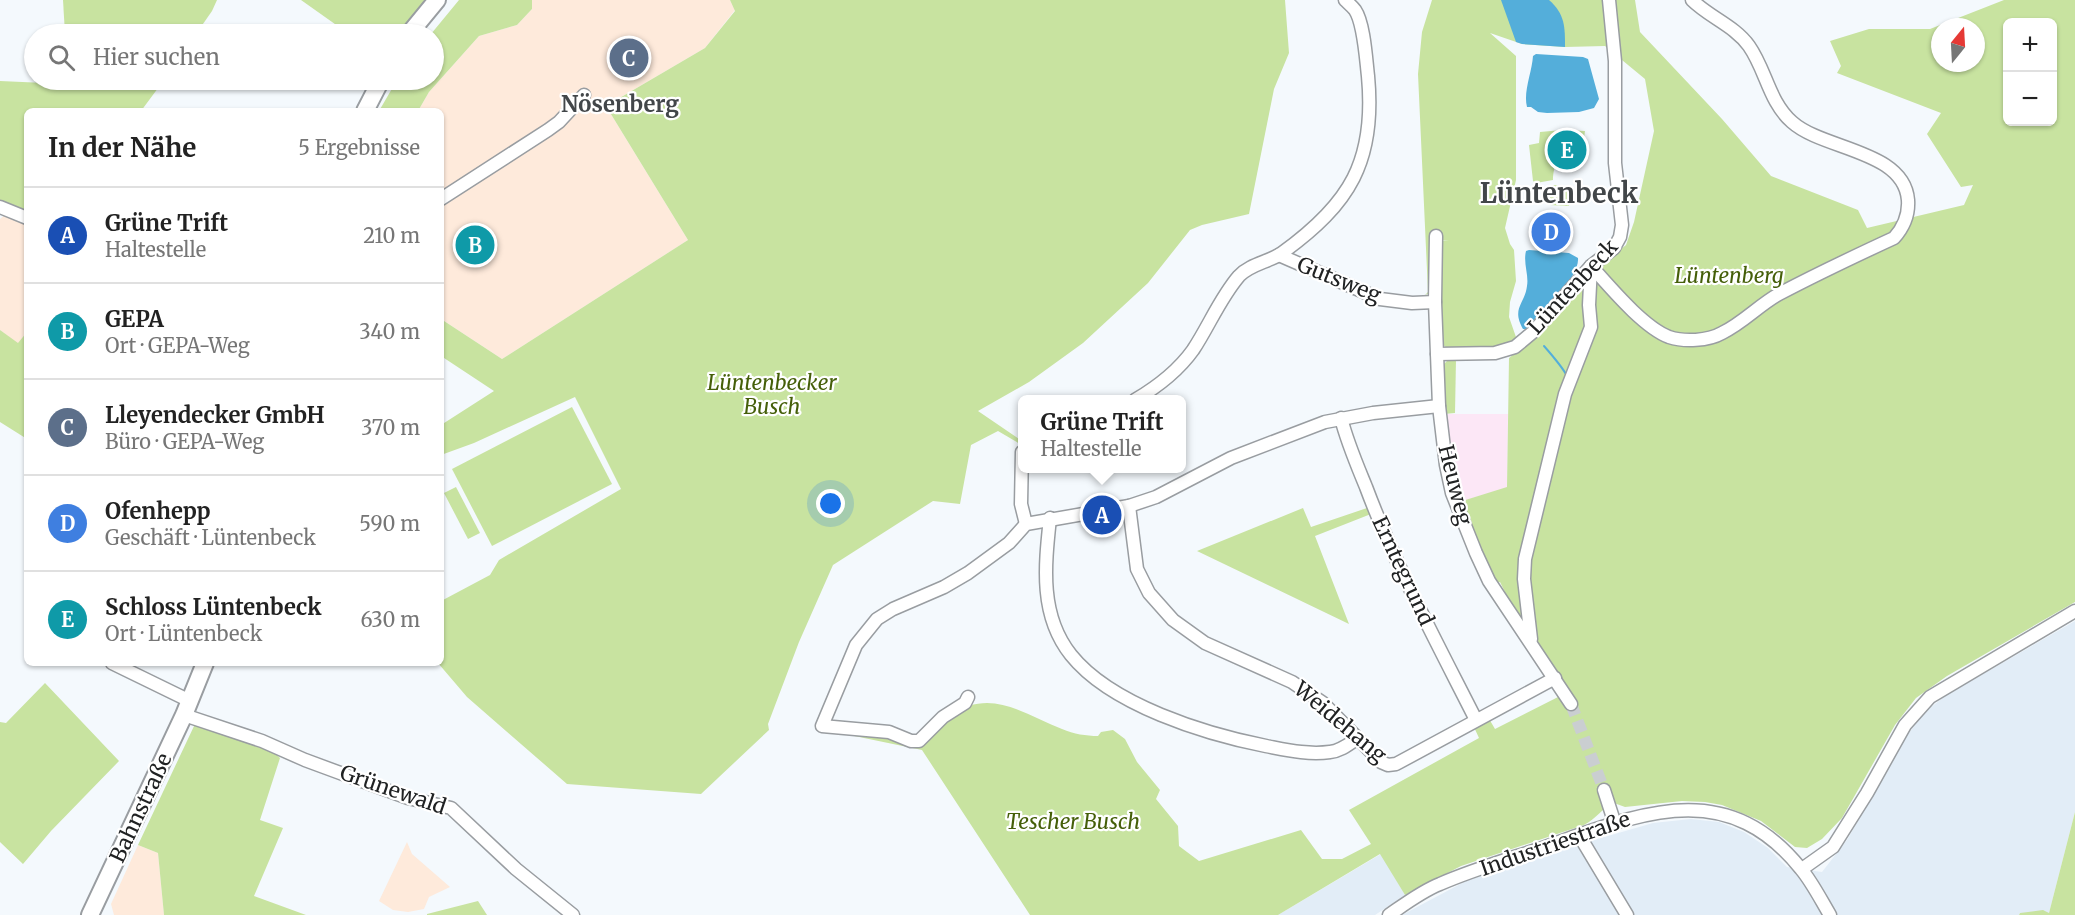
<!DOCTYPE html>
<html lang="de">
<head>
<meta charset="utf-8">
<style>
	body { margin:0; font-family:Merriweather,serif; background:#f2f2f2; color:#222 }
	.controls { position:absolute; right:18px; top:18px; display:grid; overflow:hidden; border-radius:9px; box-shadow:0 2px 4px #0004 }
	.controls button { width:54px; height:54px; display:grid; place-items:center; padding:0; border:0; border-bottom:2px solid #e0e0e0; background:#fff; color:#222; font:30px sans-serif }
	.compass { position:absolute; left:1931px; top:18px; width:54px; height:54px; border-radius:50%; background:#fff; box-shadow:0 2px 4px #0004; rotate:18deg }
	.you { position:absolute; left:831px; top:504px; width:21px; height:21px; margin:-15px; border:4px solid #fff; border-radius:50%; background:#1a73e8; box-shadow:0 0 0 9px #1a73e833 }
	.badge { display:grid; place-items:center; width:39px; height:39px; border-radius:50%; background:#ea580c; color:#fff; font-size:20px; font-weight:700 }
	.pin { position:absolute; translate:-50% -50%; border:3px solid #fff; box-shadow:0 2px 6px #0006 }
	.popup { position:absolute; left:1018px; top:395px; width:168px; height:78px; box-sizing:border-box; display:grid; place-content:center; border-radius:9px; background:#fff; filter:drop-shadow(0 2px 4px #0005); font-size:20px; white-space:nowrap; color:#767676 }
	.popup b { font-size:22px; color:#222 }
	.popup::after { content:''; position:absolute; left:50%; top:100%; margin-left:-12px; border:12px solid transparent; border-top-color:#fff }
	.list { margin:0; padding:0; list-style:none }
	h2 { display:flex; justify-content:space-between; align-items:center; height:78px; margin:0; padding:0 24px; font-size:26px }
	h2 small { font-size:20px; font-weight:400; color:#767676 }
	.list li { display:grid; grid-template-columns:39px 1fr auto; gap:18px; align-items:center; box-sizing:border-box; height:96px; padding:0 24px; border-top:2px solid #e0e0e0 }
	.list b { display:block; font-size:22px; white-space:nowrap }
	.list p { margin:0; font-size:20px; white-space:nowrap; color:#767676 }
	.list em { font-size:20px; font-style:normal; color:#767676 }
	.icon { flex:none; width:33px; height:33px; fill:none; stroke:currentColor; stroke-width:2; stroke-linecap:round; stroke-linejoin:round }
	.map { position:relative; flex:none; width:2075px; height:915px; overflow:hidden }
	.search { position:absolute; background:#fff; box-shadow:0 2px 4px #0004; left:24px; top:24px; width:420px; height:66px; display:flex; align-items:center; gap:15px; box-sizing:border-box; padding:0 21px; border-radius:33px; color:#767676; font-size:22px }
	.panel { position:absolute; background:#fff; box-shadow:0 2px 4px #0004; left:24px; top:108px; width:420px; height:558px; border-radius:9px }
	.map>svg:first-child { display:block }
	.commercial { fill:#feeadb }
	.built { fill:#e2edf7 }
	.education { fill:#fce7f6 }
	.green { fill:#c8e3a0; fill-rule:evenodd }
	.water { fill:#54aeda }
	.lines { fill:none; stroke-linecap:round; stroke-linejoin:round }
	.stream { stroke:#54aeda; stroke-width:2 }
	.minor-tunnel { stroke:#caced1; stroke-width:12; stroke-dasharray:12 6; stroke-linecap:butt }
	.minor-casing { stroke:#999da1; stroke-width:15 }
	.major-casing { stroke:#999da1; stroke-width:20 }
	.minor { stroke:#fff; stroke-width:12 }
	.major { stroke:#fff; stroke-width:16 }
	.labels { text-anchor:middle; stroke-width:4.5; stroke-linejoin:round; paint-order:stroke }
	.park-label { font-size:21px; font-style:italic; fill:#455f09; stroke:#fff }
	.street-label { font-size:21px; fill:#202223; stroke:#fff }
	.neighbourhood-label { font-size:22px; font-weight:bold; fill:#424649; stroke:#fff }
	.district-label { font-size:27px; font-weight:bold; fill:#424649; stroke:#fff }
</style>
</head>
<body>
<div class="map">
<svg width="2075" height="915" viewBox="0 0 2075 915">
	<rect width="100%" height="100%" fill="#f4f9fd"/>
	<g class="commercial">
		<path d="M532,0h198l5,10 -30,38 -99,58 82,134 -186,119 -61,-40v-208h-23l11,-19 50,-56 38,-11 15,-16z"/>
		<path d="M7,213l20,9v110l-9,12 -18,-14v-111z"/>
		<path d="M407,842l5,12 38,33 -21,10 -5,12 -16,3 -15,-2 -14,-9z"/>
		<path d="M138,845l20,8 6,62h-50l-3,-11z"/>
	</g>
	<g class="built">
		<path d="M2075,621v191l-26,101h-29l-1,2h-617l64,-34 90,-30 97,-28 38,-4 28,3 25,10 24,16 19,19 35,5 25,-32 58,-102 20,-26 20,-16z"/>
		<path d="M1381,854l24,41 -30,20h-97z"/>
	</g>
	<path class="education" d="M1444,414h64l-1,74 -48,14 -3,-11z"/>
	<g class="green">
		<path d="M63,0h154l-5,11 -16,23h-131z"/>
		<path d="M301,0h126l-27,34h-51z"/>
		<path d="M459,0h73v9l-15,16 -38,11 -50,56 -11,19h-39l18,-31h37v-46h-3z"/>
		<path d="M730,0h555l4,53 -15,36 -25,125 -47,11 -12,5 -42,53 -65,60 -54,39 -51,29 44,30 -2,3 -22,-13 -27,14 -11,59 -27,-3 -100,64 -34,77 -31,82 1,6 -68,64 -134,-10 -100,-87 -29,-34h3v-65l2,2 47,-25 9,-15 122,-71 -46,-92 -101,46 -33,12v-30l53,-34 -53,-35v-37l61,40 186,-119 -82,-134 99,-58 30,-37z"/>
		<path d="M1432,0h203l5,32 82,87 49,57 87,34 9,18 97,-23 9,-20 -12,2 -34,-53 14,-21 -104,-40 4,-7 -11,-25 39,-12h61l74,-29h71v602l-128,74 -31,22 -21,27 -53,93 -20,21 -15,9 -12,-1 -34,-26 -39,-16 -17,-3 -23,-1 -57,6 -11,-4c-12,5 -18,16 -30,22l-123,41 -56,29 -25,-41 -102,61h-248l-108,-165 -87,-18 54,2 20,9c19,-12 39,-29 60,-37 33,-11 63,12 93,23 12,5 24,7 36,7l3,-4 12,-2 12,9 12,23 23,28 -4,9 22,27 1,20 20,15 102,-31 21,29h20l29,-15 -22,-34 130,-72 -6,-13 15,-8 7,12 67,-34 13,8 -2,-8 -34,-50 -4,-9 -8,-72 72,-297 27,-22 8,-23 20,-91 -9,-52 -40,-33 -40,1 -43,-3 -32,-11 26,23v124l-11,48 5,16 4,6 2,31 -6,21 -1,15 8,23 -22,7 -48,1 -5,-4 -5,-103 12,-1h-17l-2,53 -5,2 3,-3 -10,-218 4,-42zM2008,22h44v100h-44zM1940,27h36v36h-36z"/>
		<path d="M67,80h97l-23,31h-114v104l-27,-11v-123l67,3z"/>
		<path d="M1562,130l23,1 -2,14c-5,1 -11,0 -16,3 -10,5 -14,22 -14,32l-17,3 -3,-2 -4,-36 10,-2 1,-11z"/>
		<path d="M1554,185l18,3 -3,18 -20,-1 -6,-3c-4,-10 1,-15 11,-17z"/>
		<path d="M1584,281l2,4 1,40 -62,221v76l-2,1 -20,-26 3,-3 -6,-12 -4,2 -37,-82 48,-15 2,-129 15,-12z"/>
		<path d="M0,330l18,13 9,-11v107l-27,-17z"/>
		<path d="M1449,359h7l-1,54 -11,1 -1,-49z"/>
		<path d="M572,407l40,77 -120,62 -40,-77z"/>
		<path d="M456,487l24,46 -12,6 -24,-46z"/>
		<path d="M1303,508l8,19 56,-19 4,6 -56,22 34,88 -152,-73z"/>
		<path d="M45,683l74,78 -68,70 -28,33 -23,-22v-120l6,1z"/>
		<path d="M195,724l61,21 19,4v4l5,5 -20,62 23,8 -29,68 52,19h-142l-6,-62 -20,-8z"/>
		<path d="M2075,812v103h-56l1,-2 23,-3 6,3z"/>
		<path d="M478,901l9,14h-60v-1z"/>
	</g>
	<g class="water">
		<path d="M1501,0h48c16,14 16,27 16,47l-43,-3 -6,-2z"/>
		<path d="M1536,54l47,3 5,2 11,40 -5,9 -15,4 -32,1 -9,-1 -7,-5h-4c-4,-15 5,-35 6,-51z"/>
		<path d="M1529,250l40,3 9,5c2,19 -37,57 -51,71h-4c-12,-21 2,-25 4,-43 2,-11 -4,-23 -1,-35z"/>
	</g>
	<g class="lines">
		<path class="stream" d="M1544,346c7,8 19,22 23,30"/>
		<path class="minor-tunnel" d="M1571,704l33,86"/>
		<defs>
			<g id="minor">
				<path d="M441,199l107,-69 11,-8 25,-27"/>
				<path d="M0,207l27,11"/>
				<path d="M1436,236l-1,66 4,104 7,59 6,28 24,60 13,28 82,123"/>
				<path d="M1279,255l101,44 32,4 23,-1"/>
				<path d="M1591,266c19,21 52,61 78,71 15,5 39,4 53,-4 21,-10 37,-28 57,-39 38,-20 76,-38 115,-56 10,-11 15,-23 14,-38 -4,-50 -85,-50 -116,-78 -23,-20 -26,-52 -43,-76 -14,-20 -40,-29 -57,-46"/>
				<path d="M1437,354l58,-1 20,-6 18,-15 58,-66 23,-18 6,-11 2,-12 -7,-62v-102l-6,-61"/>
				<path d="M1135,400c22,-13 43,-29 58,-50 16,-24 27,-52 46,-74 11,-12 30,-14 43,-23 68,-49 94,-92 86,-177 -2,-17 -4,-53 -13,-66 -3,-4 -7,-7 -10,-10"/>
				<path d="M1341,418c6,24 16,47 25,69 30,80 71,156 110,233"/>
				<path d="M1022,452l-1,52 5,20"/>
				<path d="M1129,506l8,63 12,24 24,27 32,23 87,39 31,21 58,59 7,3 8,-1 159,-86"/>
				<path d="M1050,518c-5,47 -11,97 21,137 40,50 134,79 195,91 21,4 42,9 64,6 11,-1 19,-8 28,-14"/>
				<path d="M1531,639l-7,-60 1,-20 40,-165 26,-67 -2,-22 2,-39"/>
				<path d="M112,663l78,38"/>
				<path d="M968,697l-3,6 -22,14 -24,24h-8l-22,-9 -67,-6 34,-81 21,-26 16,-10 51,-22 24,-14 41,-30 17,-19 103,-18 27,-9 75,-39 94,-36 48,-9 66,-7"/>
				<path d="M184,715l78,26 43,19 103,38 43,10 65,61 57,46"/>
				<path d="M1604,790l10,31"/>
				<path d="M1579,835l48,80"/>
				<path d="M1802,869l31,-22 34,-54 38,-68 25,-28 145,-86"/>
				<path d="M1389,915c16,-11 33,-24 51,-31 32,-14 66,-24 99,-35 96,-33 185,-76 262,20 11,13 20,31 29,46"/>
			</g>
			<g id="major">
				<path d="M409,34l28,-34"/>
				<path d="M365,111l16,-31"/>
				<path d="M90,915l94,-200 21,-52"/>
			</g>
		</defs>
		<use href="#minor" class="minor-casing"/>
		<use href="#major" class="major-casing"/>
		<use href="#minor" class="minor"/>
		<use href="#major" class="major"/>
	</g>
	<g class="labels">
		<g class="park-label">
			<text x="1729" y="283">Lüntenberg</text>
			<text x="772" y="390">Lüntenbecker<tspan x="772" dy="24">Busch</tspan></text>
			<text x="1073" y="829">Tescher Busch</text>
		</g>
		<g class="street-label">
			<text transform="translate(1339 280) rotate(22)" y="7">Gutsweg</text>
			<text transform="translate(1573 287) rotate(-47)" y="7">Lüntenbeck</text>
			<text transform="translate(1455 485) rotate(76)" y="7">Heuweg</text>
			<text transform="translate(1403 571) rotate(65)" y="7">Erntegrund</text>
			<text transform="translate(1340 722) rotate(40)" y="7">Weidehang</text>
			<text transform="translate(393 790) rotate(19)" y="7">Grünewald</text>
			<text transform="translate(141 808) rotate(-65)" y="7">Bahnstraße</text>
			<text transform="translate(1555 844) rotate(-19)" y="7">Industriestraße</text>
		</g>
		<g class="neighbourhood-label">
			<text x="620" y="112">Nösenberg</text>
		</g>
		<g class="district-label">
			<text x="1559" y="203">Lüntenbeck</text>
		</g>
	</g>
</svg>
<div class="controls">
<button>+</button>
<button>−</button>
</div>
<svg class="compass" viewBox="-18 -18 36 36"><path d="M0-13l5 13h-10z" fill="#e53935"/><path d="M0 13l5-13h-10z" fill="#767676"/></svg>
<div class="you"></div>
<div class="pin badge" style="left:1102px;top:515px;background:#1a4fb4">A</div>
<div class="popup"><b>Grüne Trift</b>Haltestelle</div>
<div class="pin badge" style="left:475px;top:245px;background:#0f9aa8">B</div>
<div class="pin badge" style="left:629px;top:58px;background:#5c6f8a">C</div>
<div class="pin badge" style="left:1551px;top:232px;background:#3f7fe0">D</div>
<div class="pin badge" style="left:1567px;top:150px;background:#0f9aa8">E</div>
<div class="search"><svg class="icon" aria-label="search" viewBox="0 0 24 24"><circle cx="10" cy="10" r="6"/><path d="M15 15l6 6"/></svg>Hier suchen</div>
<section class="panel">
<h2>In der Nähe<small>5 Ergebnisse</small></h2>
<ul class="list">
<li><span class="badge" style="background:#1a4fb4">A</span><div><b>Grüne Trift</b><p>Haltestelle</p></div><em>210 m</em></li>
<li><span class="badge" style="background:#0f9aa8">B</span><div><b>GEPA</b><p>Ort · GEPA-Weg</p></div><em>340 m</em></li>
<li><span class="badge" style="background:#5c6f8a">C</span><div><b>Lleyendecker GmbH</b><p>Büro · GEPA-Weg</p></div><em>370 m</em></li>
<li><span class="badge" style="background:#3f7fe0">D</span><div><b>Ofenhepp</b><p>Geschäft · Lüntenbeck</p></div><em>590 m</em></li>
<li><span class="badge" style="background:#0f9aa8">E</span><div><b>Schloss Lüntenbeck</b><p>Ort · Lüntenbeck</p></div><em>630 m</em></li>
</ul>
</section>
</div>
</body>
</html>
